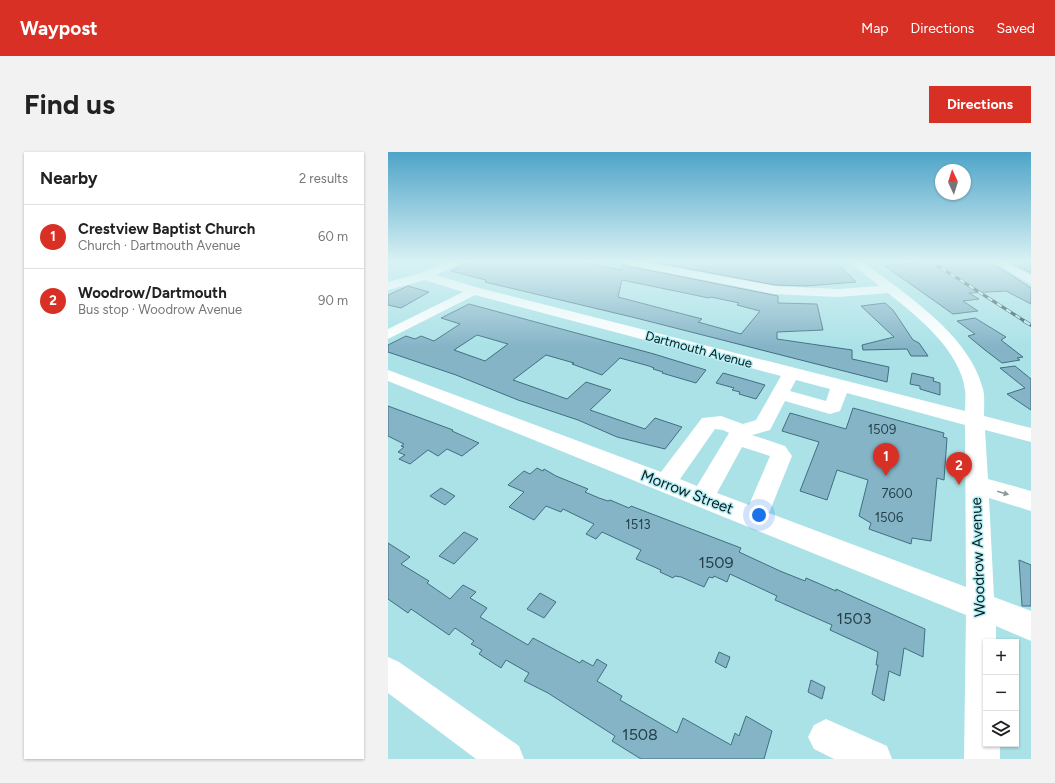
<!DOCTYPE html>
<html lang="en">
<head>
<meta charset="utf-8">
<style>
	body { margin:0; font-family:Figtree,sans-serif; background:#f2f2f2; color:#222 }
	.controls { position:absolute; right:12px; bottom:12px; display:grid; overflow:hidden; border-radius:0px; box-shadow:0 1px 3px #0004 }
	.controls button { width:36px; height:36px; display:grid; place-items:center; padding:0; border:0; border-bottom:1px solid #e0e0e0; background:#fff; color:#222; font:20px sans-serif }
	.compass { position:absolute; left:547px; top:12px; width:36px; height:36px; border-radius:50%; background:#fff; box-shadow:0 1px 3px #0004; rotate:356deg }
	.you { position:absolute; left:371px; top:363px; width:14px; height:14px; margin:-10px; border:3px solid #fff; border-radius:50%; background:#1a73e8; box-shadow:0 0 0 6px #1a73e833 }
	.badge { display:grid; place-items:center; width:26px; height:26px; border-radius:50%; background:#d93025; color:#fff; font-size:13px; font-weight:700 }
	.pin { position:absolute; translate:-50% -33px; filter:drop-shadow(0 1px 2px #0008) }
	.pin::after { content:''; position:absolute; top:21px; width:14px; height:12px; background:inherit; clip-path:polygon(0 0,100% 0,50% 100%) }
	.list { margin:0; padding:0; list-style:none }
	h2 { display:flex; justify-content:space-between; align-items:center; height:52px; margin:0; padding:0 16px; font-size:17px }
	h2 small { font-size:13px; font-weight:400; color:#767676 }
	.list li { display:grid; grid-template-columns:26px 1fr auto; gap:12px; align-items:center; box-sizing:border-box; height:64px; padding:0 16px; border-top:1px solid #e0e0e0 }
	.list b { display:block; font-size:15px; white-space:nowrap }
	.list p { margin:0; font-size:13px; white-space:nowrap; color:#767676 }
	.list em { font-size:13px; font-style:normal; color:#767676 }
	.icon { flex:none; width:22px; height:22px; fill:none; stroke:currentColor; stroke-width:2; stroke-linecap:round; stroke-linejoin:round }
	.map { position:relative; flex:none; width:643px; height:607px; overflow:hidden; border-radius:0px }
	header { display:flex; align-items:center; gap:24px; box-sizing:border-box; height:56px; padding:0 20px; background:#d93025; color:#fff }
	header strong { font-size:19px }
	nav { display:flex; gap:22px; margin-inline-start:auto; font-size:14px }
	.intro { display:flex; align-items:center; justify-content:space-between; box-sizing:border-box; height:96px; padding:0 24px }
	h1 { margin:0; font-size:28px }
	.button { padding:10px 18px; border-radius:0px; background:#d93025; color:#fff; font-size:14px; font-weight:700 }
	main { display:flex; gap:24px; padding:0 24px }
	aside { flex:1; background:#fff; border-radius:0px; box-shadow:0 1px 3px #0004 }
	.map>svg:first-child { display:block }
	.building { fill:#85b4c7; stroke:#416f80; fill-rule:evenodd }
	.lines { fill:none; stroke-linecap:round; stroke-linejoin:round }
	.minor { fill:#fff; fill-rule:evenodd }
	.rail-far1-casing { stroke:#2f4d50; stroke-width:3 }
	.rail-casing { stroke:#2f4d50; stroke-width:3.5 }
	.rail-far1 { stroke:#b7eff5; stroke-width:2; stroke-dasharray:5.5; stroke-linecap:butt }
	.rail { stroke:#b7eff5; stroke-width:2.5; stroke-dasharray:7; stroke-linecap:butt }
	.oneway { fill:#8e9899 }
	.labels { text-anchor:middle; stroke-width:3; stroke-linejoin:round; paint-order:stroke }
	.far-street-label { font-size:13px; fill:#051a1d; stroke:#b7eff5 }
	.number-label { font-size:13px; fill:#254048 }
	.street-label { font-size:15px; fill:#051a1d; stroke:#b7eff5 }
	.near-number-label { font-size:16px; fill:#254048 }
</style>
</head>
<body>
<header>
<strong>Waypost</strong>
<nav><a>Map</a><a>Directions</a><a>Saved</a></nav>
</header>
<div class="intro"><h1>Find us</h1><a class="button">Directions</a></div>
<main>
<aside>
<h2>Nearby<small>2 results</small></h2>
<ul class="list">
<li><span class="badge">1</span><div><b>Crestview Baptist Church</b><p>Church · Dartmouth Avenue</p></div><em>60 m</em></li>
<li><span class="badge">2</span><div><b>Woodrow/Dartmouth</b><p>Bus stop · Woodrow Avenue</p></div><em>90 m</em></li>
</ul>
</aside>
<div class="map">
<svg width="643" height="607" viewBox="0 0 643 607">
	<rect width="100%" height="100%" fill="#aae2e7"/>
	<g class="building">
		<path d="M92,110h100l42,8v-6l6,2 150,30v7l39,1 6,26 -46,2v7l75,11v9l37,8 -2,15 -251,-64 -151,-36 1,-2 -35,-9 17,-8 6,2zM234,128l87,18 2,-1 28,6 -2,2 23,6 -19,23 -43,-12 4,-3 -84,-22z"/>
		<path d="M265,110h183l20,20 -50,4 -31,-1z"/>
		<path d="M533,110h70l40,26v16l-25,-13 -37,2 10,6 -16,2 15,10 -25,3 -68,-48z"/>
		<path d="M621,110h22v11z"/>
		<path d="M20,134l21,6 -28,16 -13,-3v-10z"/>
		<path d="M497,151l8,7 20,30 6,3 9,13h-17l-4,-7 -44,1 -1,-5 32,-8 -33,-31z"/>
		<path d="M81,152l185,50 52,16 -10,13 -34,-10 1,-1 -10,-3 1,-1 -5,-2 -29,-8 -18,17 -30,-11 2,-1 -28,-8 -33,25 54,19 19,-17 25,8 -21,20 55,19 10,-11 27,9 -17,22 -48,-12 -39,-17 -60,-20 -62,-25 -68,-23v-7l18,-9 9,3 6,-3 13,5 26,-17 -19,-6zM89,183l31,9 -23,17 -31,-11z"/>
		<path d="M587,166l31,19 -5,3 22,17 -6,1 3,2 -18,3 -17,-13 -17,-14 7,-2 -18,-13z"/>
		<path d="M627,214l16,13v31l-24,-16 18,-6 -25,-20z"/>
		<path d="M335,221l18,5 24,7 -9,14 -17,-5 1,-2 -8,-2 2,-2 -18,-5z"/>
		<path d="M524,221l22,5 -1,3 7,2v12l-20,-6v-3l-10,-2z"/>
		<path d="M0,254l65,24 -1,1 27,12 -17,13 -15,-7 -9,7 -10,-6 -18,14 -11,-5 6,-4 -7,-3 6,-5 -3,-1 3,-2 -16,-8z"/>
		<path d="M465,256l91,25 -1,4 4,1 -3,42 -7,-2 -6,63 -19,-3 -1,6 -42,-15 2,-6 -12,-7 9,-36 -31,-10 -10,30 -27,-9 19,-49 -37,-11 8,-18 56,16z"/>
		<path d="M149,316l6,3 1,-2 12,7 32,13 -3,3 14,6 9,3 2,-1 19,8 2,-2 110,42 -2,4 41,19 25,10 1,-3 30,13v-2l89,40 -2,28 -19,-9 -4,28 -11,-5 -5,30 -12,-7 6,-29h-2l2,-13 -48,-22 2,-5 -57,-25 2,-4 -47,-22 -3,8 -13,-6 -1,2 -4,-1 -5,10 -23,-10 -6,-1 -2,2 -13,-6 1,-2 -25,-11 5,-9 -39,-18 -6,7 -10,-5 8,-10 -31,-15 -2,3 -15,-6 -12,14 -25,-13 15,-15 -16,-7 16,-14 6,3z"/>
		<path d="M53,336l14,8 -10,9 -15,-9z"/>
		<path d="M76,380l14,7 -24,25 -15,-8z"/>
		<path d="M0,391l22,14 -9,7 28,17 -2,2 23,16 13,-14 13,7 -6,6 17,10 -7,9 48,28 5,-7 47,25 2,-3 11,6 4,-7 10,6 -10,16 25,15 -2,4 57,33 6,-15 48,27 4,-12 4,3 7,-20 26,15 -8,28h-123l-29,-18 3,-5 -67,-43 -24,-12 5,-8 -23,-13 -5,8 -22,-14 3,-4 -11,-6 3,-3 -19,-13 -6,7 -38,-26 -3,4 -20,-14z"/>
		<path d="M631,408l12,5v41h-9z"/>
		<path d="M152,441l16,9 -12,16 -17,-9z"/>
		<path d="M331,500l11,5 -4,11 -11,-6z"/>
		<path d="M423,528l14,7 -3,12 -14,-7z"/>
	</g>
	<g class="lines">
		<g class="minor">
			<path d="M59,110h15l-26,13 43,13 486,123c0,-7 1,-14 0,-21 -5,-40 -48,-74 -77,-97l-50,4 -63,-3 -147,-29 -6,-3h23l130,24 63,3 41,-3 -29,-24h13c42,32 106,72 120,127 2,8 1,18 1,27l47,12v14l-46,-12 3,49 43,12v20l-42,-13 5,99 37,14v30l-35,-15v16h-10v102h14v15h-36l2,-144 -578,-234v-11l273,102 41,-54 19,-2 22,8 13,-4 25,-44 -306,-81 -87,44v-10l75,-37 -38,-12 -37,10v-8l33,-9zM408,228l34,9 -4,12 -36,-10zM459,241l118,32 1,162 -197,-74 23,-57 -7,-10 -33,-11 18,-5 15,-29 45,13 10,-3zM327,277l8,1 6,3 -32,53 -17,-7zM354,295l28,9 -21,49 -32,-12z"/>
			<path d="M604,110h14l25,13v9z"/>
			<path d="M0,505l11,5 120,84 5,13h-48l-88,-66z"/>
			<path d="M438,567l61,27 5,13h-58l-20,-10 -6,-12 6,-12z"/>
		</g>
		<defs>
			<path id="rail-far1" d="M544,110l94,60"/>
			<path id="rail" d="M636,169l7,4"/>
		</defs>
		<use href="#rail-far1" class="rail-far1-casing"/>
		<use href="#rail" class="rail-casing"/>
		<use href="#rail-far1" class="rail-far1"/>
		<use href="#rail" class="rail"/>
	</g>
	<defs><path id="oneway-solid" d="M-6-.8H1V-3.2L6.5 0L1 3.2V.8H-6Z"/></defs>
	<use class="oneway" href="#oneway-solid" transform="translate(615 341) rotate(16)"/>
	<linearGradient id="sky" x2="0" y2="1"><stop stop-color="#4ea4c8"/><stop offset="0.56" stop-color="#d9f2f4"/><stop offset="1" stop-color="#d9f2f4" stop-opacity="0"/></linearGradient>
	<rect width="643" height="195" fill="url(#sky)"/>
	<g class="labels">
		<g class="far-street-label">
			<text transform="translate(311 197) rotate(15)" y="5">Dartmouth Avenue</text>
		</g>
		<g class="number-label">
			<text x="494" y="282">1509</text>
			<text x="509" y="346">7600</text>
			<text x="501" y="370">1506</text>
			<text x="250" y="377">1513</text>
		</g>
		<g class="street-label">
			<text transform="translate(299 340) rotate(21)" y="5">Morrow Street</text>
			<text transform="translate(590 405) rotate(-92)" y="5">Woodrow Avenue</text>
		</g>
		<g class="near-number-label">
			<text x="328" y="416">1509</text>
			<text x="466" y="472">1503</text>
			<text x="252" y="588">1508</text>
		</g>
	</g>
</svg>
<div class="controls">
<button>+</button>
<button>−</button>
<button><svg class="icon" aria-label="layers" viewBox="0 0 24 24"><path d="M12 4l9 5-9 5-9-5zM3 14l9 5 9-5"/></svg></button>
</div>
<svg class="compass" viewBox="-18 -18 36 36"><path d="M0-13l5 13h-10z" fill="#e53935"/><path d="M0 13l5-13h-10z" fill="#767676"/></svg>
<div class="you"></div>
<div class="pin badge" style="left:498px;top:324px">1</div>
<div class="pin badge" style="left:571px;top:333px">2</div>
</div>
</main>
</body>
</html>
